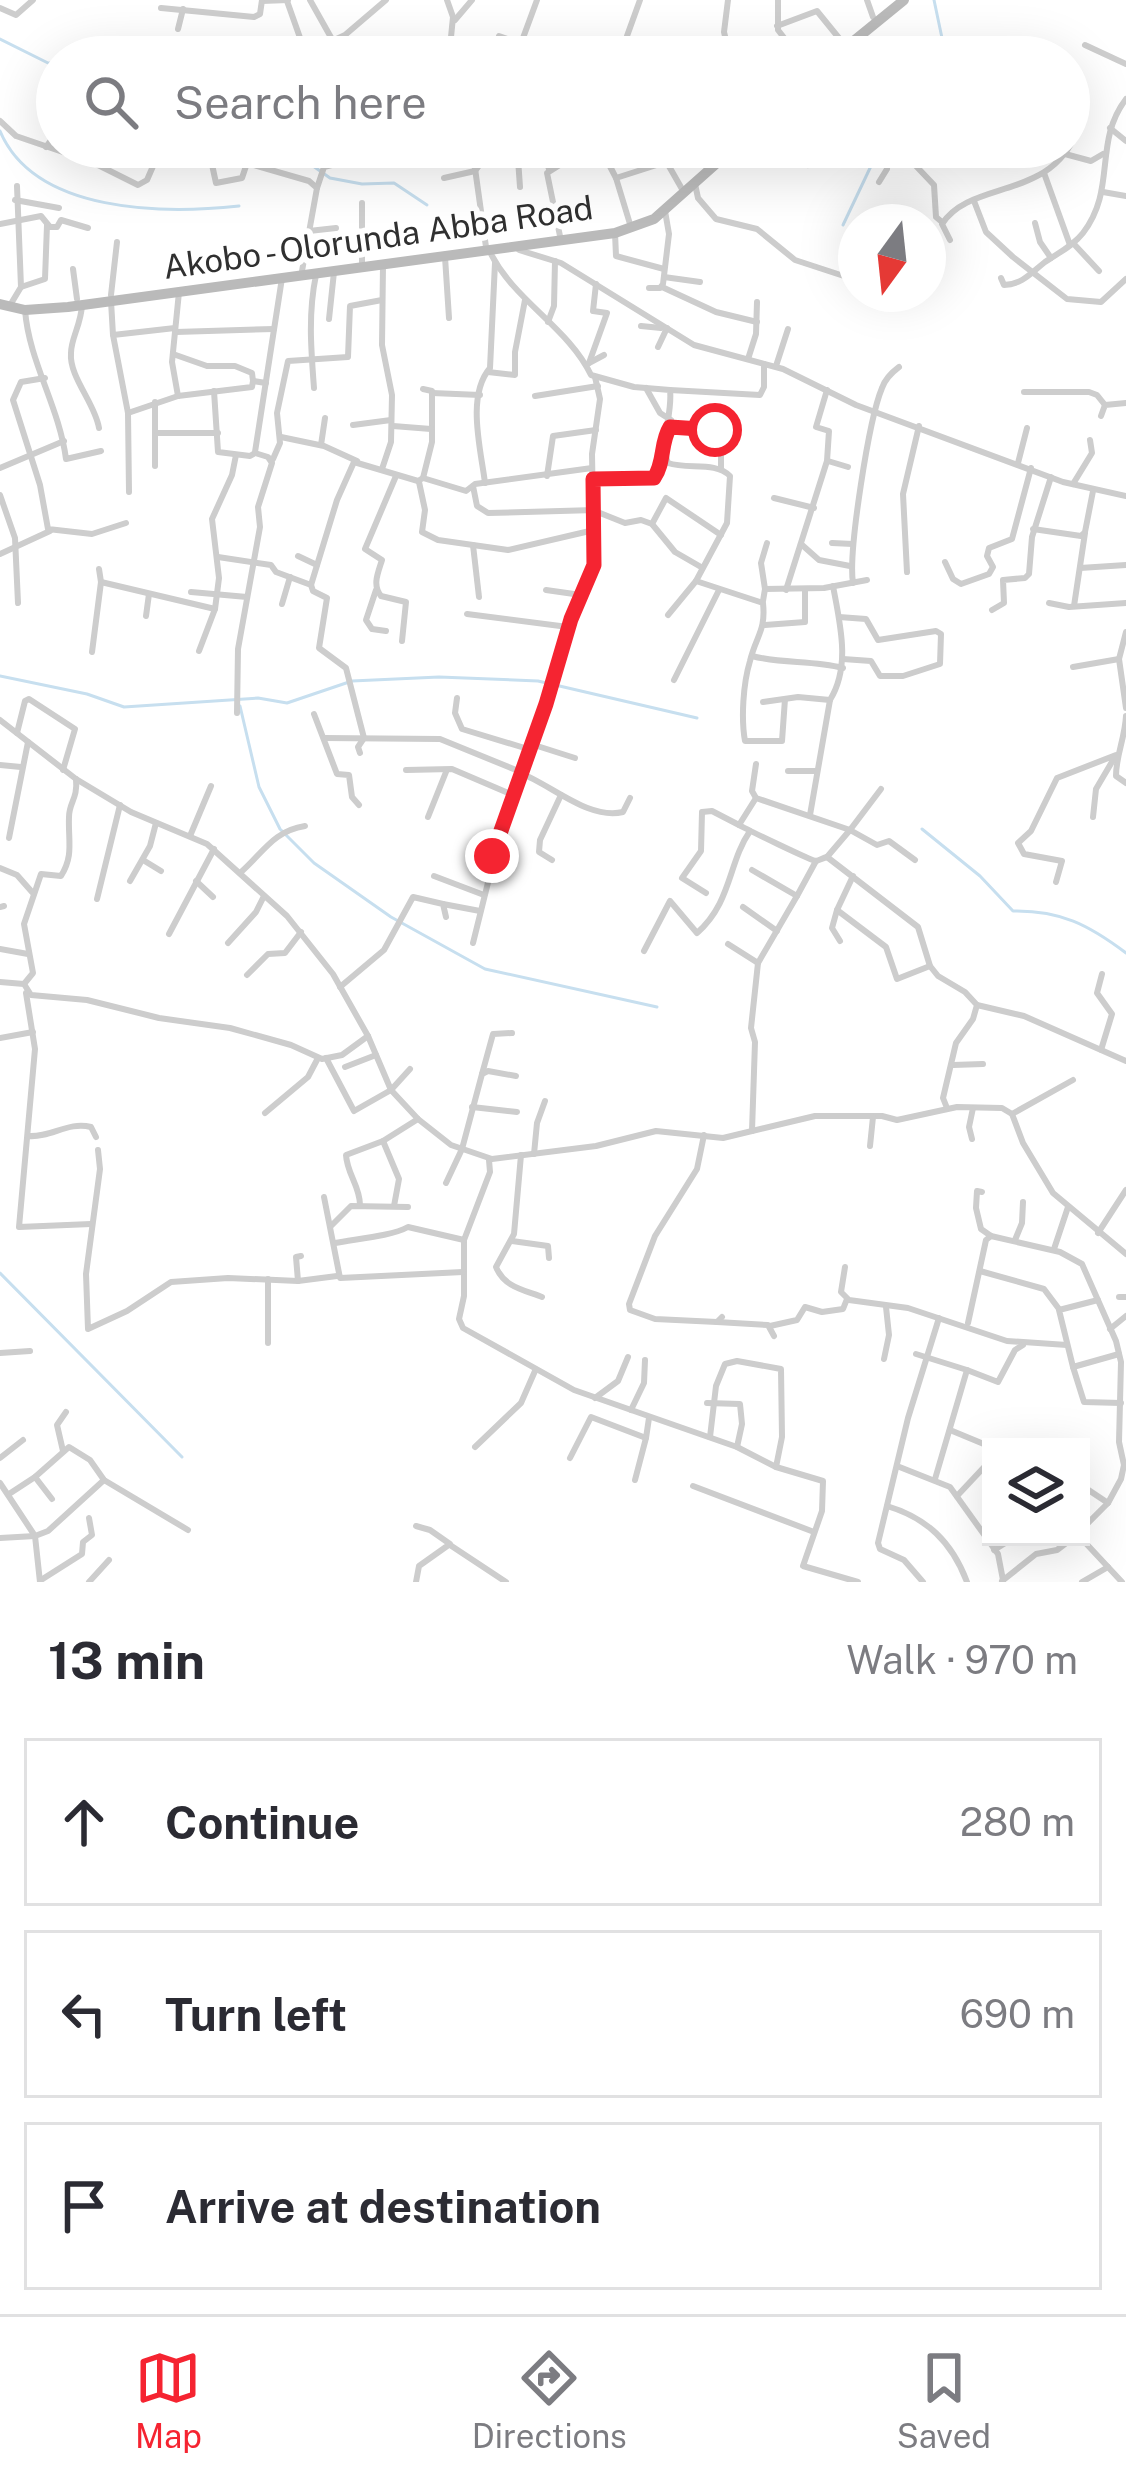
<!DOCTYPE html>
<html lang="en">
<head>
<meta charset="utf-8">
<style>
	body { margin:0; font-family:"Public Sans",sans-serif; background:#f7f7f7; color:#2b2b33 }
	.controls { position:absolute; right:36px; bottom:36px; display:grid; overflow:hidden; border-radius:0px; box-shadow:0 12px 48px #0002 }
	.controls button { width:108px; height:108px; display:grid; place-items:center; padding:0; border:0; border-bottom:3px solid #e1e1e2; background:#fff; color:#2b2b33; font:60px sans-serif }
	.compass { position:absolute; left:838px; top:204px; width:108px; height:108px; border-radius:50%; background:#fff; box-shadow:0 12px 48px #0002; rotate:195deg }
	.stop { position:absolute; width:36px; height:36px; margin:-27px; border:9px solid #f52431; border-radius:50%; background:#fff }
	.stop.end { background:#f52431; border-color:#fff; box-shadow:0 3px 12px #0008 }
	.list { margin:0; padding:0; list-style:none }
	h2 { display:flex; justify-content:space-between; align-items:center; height:156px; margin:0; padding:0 48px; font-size:51px }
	h2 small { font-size:39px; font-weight:400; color:#7c7c81 }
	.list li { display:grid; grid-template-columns:78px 1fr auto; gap:36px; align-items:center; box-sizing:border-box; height:168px; margin:0 24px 24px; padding:0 24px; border:3px solid #e1e1e2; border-radius:0px }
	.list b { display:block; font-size:45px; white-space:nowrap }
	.list em { font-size:39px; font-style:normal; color:#7c7c81 }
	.icon { flex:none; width:66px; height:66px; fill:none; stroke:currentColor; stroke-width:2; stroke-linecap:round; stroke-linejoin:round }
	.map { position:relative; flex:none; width:1126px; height:1582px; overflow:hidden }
	.search { position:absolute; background:#fff; box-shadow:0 12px 48px #0002; left:36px; right:36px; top:36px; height:132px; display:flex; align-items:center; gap:30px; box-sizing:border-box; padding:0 42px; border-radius:66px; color:#7c7c81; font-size:45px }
	.sheet { height:732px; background:#fff }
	nav { display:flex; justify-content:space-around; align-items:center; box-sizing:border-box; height:168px; border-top:3px solid #e1e1e2; background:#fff; font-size:33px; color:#7c7c81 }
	nav a { display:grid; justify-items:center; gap:6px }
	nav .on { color:#f52431 }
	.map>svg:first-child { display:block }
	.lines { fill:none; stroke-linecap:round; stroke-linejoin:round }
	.stream { stroke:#c7dfef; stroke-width:3 }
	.minor { stroke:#cdcdcd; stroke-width:6 }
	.secondary { stroke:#bababa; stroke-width:10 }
	.route { stroke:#f52431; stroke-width:15 }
	.labels { text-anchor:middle; stroke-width:12; stroke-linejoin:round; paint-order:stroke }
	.street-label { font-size:33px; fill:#303030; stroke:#fff }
</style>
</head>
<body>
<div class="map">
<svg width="1126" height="1582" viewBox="0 0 1126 1582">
	<rect width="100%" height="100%" fill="#fff"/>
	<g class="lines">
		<g class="stream">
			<path d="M934,0l12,57"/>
			<path d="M0,39l48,24h9"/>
			<path d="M0,131c35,83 165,83 239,75"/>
			<path d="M299,147l7,14 24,17 32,6 32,-1 33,22"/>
			<path d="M843,225l37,-78"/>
			<path d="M0,676l87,18 37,13 134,-9 29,5 65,-22 87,-4 99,4 159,37"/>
			<path d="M240,706l19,81 21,42 34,34 77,54 94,52 172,38"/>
			<path d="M922,829l58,47 33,35c47,-1 76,14 113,42"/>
			<path d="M0,1273l182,184"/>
		</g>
		<g class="minor">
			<path d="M310,0l23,41"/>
			<path d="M447,0l6,17 -4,40"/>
			<path d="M728,0l-4,32 6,25"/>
			<path d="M778,0v30l21,27"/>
			<path d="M867,0l6,17"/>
			<path d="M262,1l26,-1"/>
			<path d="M287,1l17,48 5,3 36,-17 41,-35"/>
			<path d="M0,8l16,7 17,-15"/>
			<path d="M161,8l93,9 6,-3 2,-14"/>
			<path d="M455,20l17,-20"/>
			<path d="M777,26l40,-15 26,32"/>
			<path d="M178,29l5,-20"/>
			<path d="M499,36l23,8"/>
			<path d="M525,39l61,3"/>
			<path d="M1085,45l41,19"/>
			<path d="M488,53l6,4"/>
			<path d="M516,57l21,-57"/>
			<path d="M627,57v-21l13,-36"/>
			<path d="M716,57l9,-9"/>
			<path d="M0,121l16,15 76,26 46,23 9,-5 10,-23 22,6 7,-4 61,4 62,18 8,7 -15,83"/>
			<path d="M1110,128l16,13"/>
			<path d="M46,147l11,-15"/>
			<path d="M145,147l12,10"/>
			<path d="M411,147l10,5 4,-5"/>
			<path d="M472,147l14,100"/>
			<path d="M542,147l7,22"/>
			<path d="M600,147l16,31 14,46"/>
			<path d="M658,147l24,42"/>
			<path d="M795,147l13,18"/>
			<path d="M898,147l36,38 2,32 6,5"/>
			<path d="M1039,147l52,14 12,-7"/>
			<path d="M842,158l10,-11"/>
			<path d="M186,159l1,-12"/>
			<path d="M211,160l5,23 26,-5 5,-15"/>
			<path d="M1044,173l26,72"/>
			<path d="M444,178l31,-7 6,-8 30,-9 7,5 2,28"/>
			<path d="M616,178l50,-16"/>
			<path d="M879,182l8,-13 2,-22"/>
			<path d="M695,184l3,14 18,21 41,10 38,31 61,20"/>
			<path d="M317,188l7,-21 23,-6 18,-14"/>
			<path d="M1103,192l23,4"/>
			<path d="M15,200l44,8"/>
			<path d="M974,201l12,31 27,25 54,42 34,3 25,-23"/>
			<path d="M1035,223l5,19 11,16"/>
			<path d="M0,224l41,-8 9,11h7l4,-7 27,8"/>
			<path d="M309,231l27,-3"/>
			<path d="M615,233l1,23 48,13"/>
			<path d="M560,236l-13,-63 27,-17 -2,-9"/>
			<path d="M950,240l-8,-16c29,-45 109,-23 135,-93l-8,-9"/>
			<path d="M1073,243l26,28"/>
			<path d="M519,250l42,13 133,82 89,24 73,36 207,77 63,14"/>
			<path d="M490,252c24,49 78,75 101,123l43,12 36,3c3,25 -11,50 -2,73 20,7 47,-2 62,13l-3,47 -31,58 67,22c3,28 -7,33 -13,58 -7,23 -9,58 -5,80h37l3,-42"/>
			<path d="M445,257l4,61"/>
			<path d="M362,262v-59"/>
			<path d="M73,269l4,30"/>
			<path d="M664,277l36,5"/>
			<path d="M1001,278l3,7c19,-1 27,-12 41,-23 13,-9 28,-16 38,-29 34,-44 10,-91 43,-134"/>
			<path d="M21,287l24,-8 2,-54"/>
			<path d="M662,287l54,25 41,10"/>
			<path d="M649,288h11l3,-4 6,-50 -4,-23"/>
			<path d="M111,295l6,-53"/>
			<path d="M111,301l2,34 15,78 1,79"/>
			<path d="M12,302l9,-15 -4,-101"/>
			<path d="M82,305c-1,20 -11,33 -11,48 -2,24 24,50 28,75"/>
			<path d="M25,310c4,52 34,96 41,149l35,-8"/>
			<path d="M329,319l5,-47"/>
			<path d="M548,322l6,-16 1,-45"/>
			<path d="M641,326l20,2"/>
			<path d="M176,332l98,-3"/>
			<path d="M113,335l62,-7"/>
			<path d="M658,347l9,-19"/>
			<path d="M173,354l34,12h28l17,7 1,8"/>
			<path d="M748,359l8,-25 1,-32"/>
			<path d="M589,363l18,-50 -14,-2 3,-27"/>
			<path d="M589,363l15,-8"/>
			<path d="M776,366l12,-37"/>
			<path d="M488,372l27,3v-23l10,-52"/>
			<path d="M45,378l-24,4 -8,18 27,85 8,44 44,5 34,-11"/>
			<path d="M314,388c-3,-39 -6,-75 2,-113"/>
			<path d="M646,388l14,25 11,7"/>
			<path d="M423,389l9,2v51l-9,36"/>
			<path d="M670,390l90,5 4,-8v-23"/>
			<path d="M214,391l4,61 32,4 5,-3 13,4 4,6 -14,44 2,20 -22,122 -1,64"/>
			<path d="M1024,392h65l8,3 8,10"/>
			<path d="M432,393l48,2"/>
			<path d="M178,396l-6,-34 7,-70"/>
			<path d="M535,396l63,-10"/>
			<path d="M155,402v64"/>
			<path d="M128,413l50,-17 74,-9 1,-6 13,2"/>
			<path d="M1101,416l4,-11 21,-2"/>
			<path d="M353,425l38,-5"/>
			<path d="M393,426l38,3"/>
			<path d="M670,427l45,3 6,6v32"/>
			<path d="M157,433h61"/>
			<path d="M281,437l43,9 33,15"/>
			<path d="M321,445l4,-27"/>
			<path d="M255,452l27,-174"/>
			<path d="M273,459l7,-16 -3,-30 11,-52 60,-4 2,-51 32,-6"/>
			<path d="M828,461l20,6"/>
			<path d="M1018,463l9,-35"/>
			<path d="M0,468l64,-27"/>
			<path d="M382,469l9,-27 1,-47 -10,-50 1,-80"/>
			<path d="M396,476l-31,73 17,11c-4,13 -10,25 -1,36l25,6 -4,39"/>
			<path d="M547,476l6,-40 43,-6"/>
			<path d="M593,479h61l10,-23"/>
			<path d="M419,482l6,28 -3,22 16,8 70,10 86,-20"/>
			<path d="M485,483c-4,-33 -19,-87 5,-115l5,-105"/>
			<path d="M1073,484l19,-31 -2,-13"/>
			<path d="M473,486l4,20 11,7 107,-3"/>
			<path d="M0,495l15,43 3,65"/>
			<path d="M774,498l40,10"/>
			<path d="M595,511l30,12 16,-3 11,4 23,28 26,15"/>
			<path d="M652,524l14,-26 55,37"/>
			<path d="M1033,529l48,7 4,-4 8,-41"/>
			<path d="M832,543l21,1"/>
			<path d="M801,544l18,16 31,6"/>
			<path d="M473,545l6,52"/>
			<path d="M0,554l50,-23"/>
			<path d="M298,556l19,9"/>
			<path d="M218,557l53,8 5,7 35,13 2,6 14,7 -8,50 27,20 18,70 -6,9 2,6"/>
			<path d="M945,562l8,17 8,5 28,-10 4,-7 -6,-11 2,-8 23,-9 19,-71"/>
			<path d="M1080,568l46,-3"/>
			<path d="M99,569l2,13 114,27 4,-31 -7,-59 20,-44 4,-20"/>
			<path d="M907,572l-4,-78 16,-68"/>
			<path d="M853,583c-5,-31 16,-164 29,-195 3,-9 9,-15 17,-21"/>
			<path d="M311,585l26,-85 17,-38 64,19 5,-3 43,13 9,-7 117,-16"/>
			<path d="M765,589l-4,-26 6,-20"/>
			<path d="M376,590l-10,30 6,9 14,2"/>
			<path d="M546,590l35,5"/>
			<path d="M786,590l41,-129 2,-30 -13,-4 11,-37"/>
			<path d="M191,592l56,5"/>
			<path d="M763,601l2,-12 59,-1 43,-8"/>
			<path d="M1049,603l20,4 57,-4"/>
			<path d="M282,604l8,-27"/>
			<path d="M1074,606l11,-73"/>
			<path d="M992,610l12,-7 -1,-23 22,-2 4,-4 3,-37 19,-60"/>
			<path d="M467,614l101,13"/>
			<path d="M668,615l28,-34"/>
			<path d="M146,616l3,-22"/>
			<path d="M839,617l27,2 12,21 58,-9 5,3 -1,30 -37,12h-23l-9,-15 -28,-2"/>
			<path d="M765,625l40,-3v-33"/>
			<path d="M1126,632l-7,27 7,49"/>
			<path d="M199,651l16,-42"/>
			<path d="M92,652l9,-70"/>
			<path d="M752,656c30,8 60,4 91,12"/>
			<path d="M1073,667l46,-8"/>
			<path d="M674,680l45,-90"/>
			<path d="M457,698l-2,15 7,16 66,20"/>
			<path d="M763,702l35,-5 32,3"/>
			<path d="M314,714l23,60 12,1 3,22 7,8"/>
			<path d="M1126,716c-1,22 -10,39 -10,60l10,7"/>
			<path d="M0,720l76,59 55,33 76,32 80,72 46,58 35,62 23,54 27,29 33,26 41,14 104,-13 60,-15 67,7 92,-22h67l15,4 60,-13 45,1 10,6 11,29 30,50 73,61"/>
			<path d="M17,733l8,-32 4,-2 46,30 -12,41"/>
			<path d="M324,738l116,1 81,33"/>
			<path d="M531,744l44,14"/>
			<path d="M756,764l-4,27 4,7 94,32 -23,27 91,70 12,39 8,10 27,16 12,13 -4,14 -17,24 -13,55 4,10"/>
			<path d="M0,765l21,2"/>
			<path d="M406,770l46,-1 61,26"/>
			<path d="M788,771h29"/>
			<path d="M520,773c32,12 68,47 103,39l7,-14"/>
			<path d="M881,789l-31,41 27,15 12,-4 26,19"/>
			<path d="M756,798l-17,27c7,4 73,36 77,36 4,-1 7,-3 11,-4"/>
			<path d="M810,815l20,-115c21,-34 10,-76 3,-114"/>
			<path d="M428,817l18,-45"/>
			<path d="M190,836l21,-50"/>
			<path d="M9,838l19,-96"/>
			<path d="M143,860l18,11"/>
			<path d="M552,860l-13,-8 1,-12 21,-45"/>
			<path d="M0,868l17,7 15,17"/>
			<path d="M752,870l45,26 19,-35"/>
			<path d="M240,873c23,-20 33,-42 65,-47"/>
			<path d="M434,876l50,19"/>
			<path d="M853,876l-16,34 49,37 11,32 33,-13"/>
			<path d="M130,881l20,-35 6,-23"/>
			<path d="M196,881l17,16"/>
			<path d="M1056,882l6,-21 -38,-7 -6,-11 13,-12 26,-53 59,-23 -20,34 -3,28"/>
			<path d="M706,893l-24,-15 19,-27 1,-39 10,-1 27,14"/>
			<path d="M97,899l23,-94"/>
			<path d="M443,904l37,7"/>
			<path d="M0,907l4,-1"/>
			<path d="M743,907l34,24"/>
			<path d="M837,910l-5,18 8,13"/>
			<path d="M169,934l45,-85"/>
			<path d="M228,943l28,-31 8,-16"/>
			<path d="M473,943l33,-133 40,-106 25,-85 23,-54 -2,-111 8,-55 -5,-22"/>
			<path d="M728,944l30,19 39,-67"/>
			<path d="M0,949l28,5"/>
			<path d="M644,951l26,-50 27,32c35,-31 31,-70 53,-102"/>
			<path d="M247,975l21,-21 17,-1 16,-21"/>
			<path d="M0,982l24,2 7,11 56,5 72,18 71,10 61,17 31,14 20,-4 26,-19"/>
			<path d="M24,984l9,-11 -9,-49 17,-50 20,2c13,-21 7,-35 8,-59 0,-15 9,-18 7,-38"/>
			<path d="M340,987l44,-37 29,-53 30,7 3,13"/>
			<path d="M26,993l9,56 -16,178 72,-3"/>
			<path d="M977,1005l47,11 102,45"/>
			<path d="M0,1038l33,-6"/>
			<path d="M1101,1050l11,-36 -15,-21 5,-19"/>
			<path d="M326,1058l28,53 37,-21 19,-21"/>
			<path d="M953,1065l30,-1"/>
			<path d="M345,1067l31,-12"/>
			<path d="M482,1074l11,-40 19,-1"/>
			<path d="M472,1107l45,5"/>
			<path d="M265,1113l43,-36 10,-19"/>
			<path d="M1012,1114l61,-34"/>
			<path d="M752,1131l3,-89 -4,-14 7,-65"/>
			<path d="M704,1135l-7,34 -42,67 -26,68 1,6 25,9 62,3 5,-5"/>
			<path d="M28,1136c23,2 40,-15 63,-9l5,10"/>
			<path d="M972,1139l-3,-12 4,-19"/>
			<path d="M383,1141l16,38 -5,27"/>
			<path d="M870,1146l3,-29"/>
			<path d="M98,1150l2,19 -14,105 2,55 39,-18 44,-29 57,-4 70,3 39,-5"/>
			<path d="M534,1154l3,-31 8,-22"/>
			<path d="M521,1155l-7,79 -18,33c8,20 28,23 46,30"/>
			<path d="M489,1160l1,12 -26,68v56l-5,23 4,9 111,62 163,57 39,20 47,14 -1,30 -19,55 55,16"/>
			<path d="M446,1183l16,-34 20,-75 6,-3 28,5"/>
			<path d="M982,1192l-5,-1 -1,17 5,21 10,7 69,16 22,12 34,77 5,21 -2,80 5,23 -3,14 -13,24 -27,27"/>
			<path d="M324,1197l16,81 123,-6"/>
			<path d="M360,1205c0,-19 -13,-31 -14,-50l37,-14 35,-22"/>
			<path d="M331,1226l20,-20 57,1"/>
			<path d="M1098,1233l28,-43"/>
			<path d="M1015,1240l7,-17 1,-21"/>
			<path d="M512,1241l36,5 1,12"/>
			<path d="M335,1243c20,-4 57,-7 73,-16l56,13"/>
			<path d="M1054,1249l14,-42"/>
			<path d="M845,1267l-4,25 8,8 59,8 99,33 60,4"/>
			<path d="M980,1271l64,18 15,20"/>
			<path d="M268,1279v64"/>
			<path d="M298,1281l-2,-24 5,-1"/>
			<path d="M1119,1297h7"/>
			<path d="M1098,1300l-39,10 14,57 46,-13"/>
			<path d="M717,1322l51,3 6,11"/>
			<path d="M968,1323l18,-83 5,-4"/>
			<path d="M770,1326l27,-6 8,-13 17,5 21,-3 4,-10"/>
			<path d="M1110,1329l16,-13"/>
			<path d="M0,1353l30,-2"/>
			<path d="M916,1354l51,16 -32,109"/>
			<path d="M884,1359l5,-24 -3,-28"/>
			<path d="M1073,1367l11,35 37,1"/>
			<path d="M967,1370l31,12 17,-32 8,-5"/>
			<path d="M595,1398l23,-17 10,-24"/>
			<path d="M707,1403l33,1 2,20 -5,23"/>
			<path d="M631,1410l13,-27 1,-23"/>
			<path d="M950,1430l41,17"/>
			<path d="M710,1437l6,-51 9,-22 12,-3 44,8 1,68 -6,30"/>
			<path d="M475,1447l46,-44 14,-32"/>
			<path d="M63,1451l-6,-26 9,-13"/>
			<path d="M0,1458l23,-18"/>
			<path d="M570,1458l21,-41 55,21 3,-20"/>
			<path d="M897,1466l53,21 48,67 5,26"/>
			<path d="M35,1477l17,22"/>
			<path d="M635,1480l11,-42"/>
			<path d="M0,1483l35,53 5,46"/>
			<path d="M1081,1485l27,18"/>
			<path d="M693,1486l121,46"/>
			<path d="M9,1494l26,-17 34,-30 21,13 14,20 84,50"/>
			<path d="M957,1496l30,-32 4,-11"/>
			<path d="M887,1506c40,12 65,36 80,76"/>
			<path d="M1080,1537l42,45"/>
			<path d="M0,1538l35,-2 13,-5 56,-51"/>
			<path d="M450,1545l56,37"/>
			<path d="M994,1550l21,-13"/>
			<path d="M41,1580l41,-26 1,-12 9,-7 -3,-17"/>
			<path d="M1002,1581l34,-27 21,-4 17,-13"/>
			<path d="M89,1582l20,-22"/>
			<path d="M416,1582l3,-16 31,-22 -20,-14 -14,-4"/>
			<path d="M923,1582l-19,-22 -24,-11 -2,-6 30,-125 31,-100"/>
			<path d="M1082,1582l26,-15"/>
		</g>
		<g class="secondary">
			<path d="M834,57l70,-57"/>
			<path d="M0,304l25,6 43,-3 547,-74 39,-14 81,-72"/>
		</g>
	</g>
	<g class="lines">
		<path class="route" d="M492,856l54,-152 25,-85 23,-54 -1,-86 61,-1c11,-16 6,-35 16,-51l45,3"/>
	</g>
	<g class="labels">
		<g class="street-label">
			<text transform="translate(378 237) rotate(-8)" y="12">Akobo - Olorunda Abba Road</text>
		</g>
	</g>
</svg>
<div class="controls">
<button><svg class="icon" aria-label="layers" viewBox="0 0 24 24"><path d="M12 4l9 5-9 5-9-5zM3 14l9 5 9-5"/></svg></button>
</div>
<svg class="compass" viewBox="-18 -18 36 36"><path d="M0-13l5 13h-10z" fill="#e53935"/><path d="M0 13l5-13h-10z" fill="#7c7c81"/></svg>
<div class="stop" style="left:715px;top:430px"></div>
<div class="stop end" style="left:492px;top:856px"></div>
<div class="search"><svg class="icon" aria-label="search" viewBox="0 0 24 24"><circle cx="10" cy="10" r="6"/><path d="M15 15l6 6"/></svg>Search here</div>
</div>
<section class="sheet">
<h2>13 min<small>Walk · 970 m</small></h2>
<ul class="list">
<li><svg class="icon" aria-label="ahead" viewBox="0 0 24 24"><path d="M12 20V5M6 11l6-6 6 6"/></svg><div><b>Continue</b></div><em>280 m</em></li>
<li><svg class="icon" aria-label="left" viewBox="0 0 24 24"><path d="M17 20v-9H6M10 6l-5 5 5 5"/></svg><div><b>Turn left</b></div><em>690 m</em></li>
<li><svg class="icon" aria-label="arrive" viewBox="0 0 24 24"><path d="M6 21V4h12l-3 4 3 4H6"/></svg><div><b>Arrive at destination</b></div></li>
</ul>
</section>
<nav>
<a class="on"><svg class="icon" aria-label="map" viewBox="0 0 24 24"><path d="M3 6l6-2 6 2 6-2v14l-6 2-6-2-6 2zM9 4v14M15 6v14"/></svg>Map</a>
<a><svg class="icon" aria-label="directions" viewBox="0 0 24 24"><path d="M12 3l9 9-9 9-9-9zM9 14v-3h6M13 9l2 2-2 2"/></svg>Directions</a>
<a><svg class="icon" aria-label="saved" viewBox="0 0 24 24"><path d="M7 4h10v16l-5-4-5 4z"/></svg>Saved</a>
</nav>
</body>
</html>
